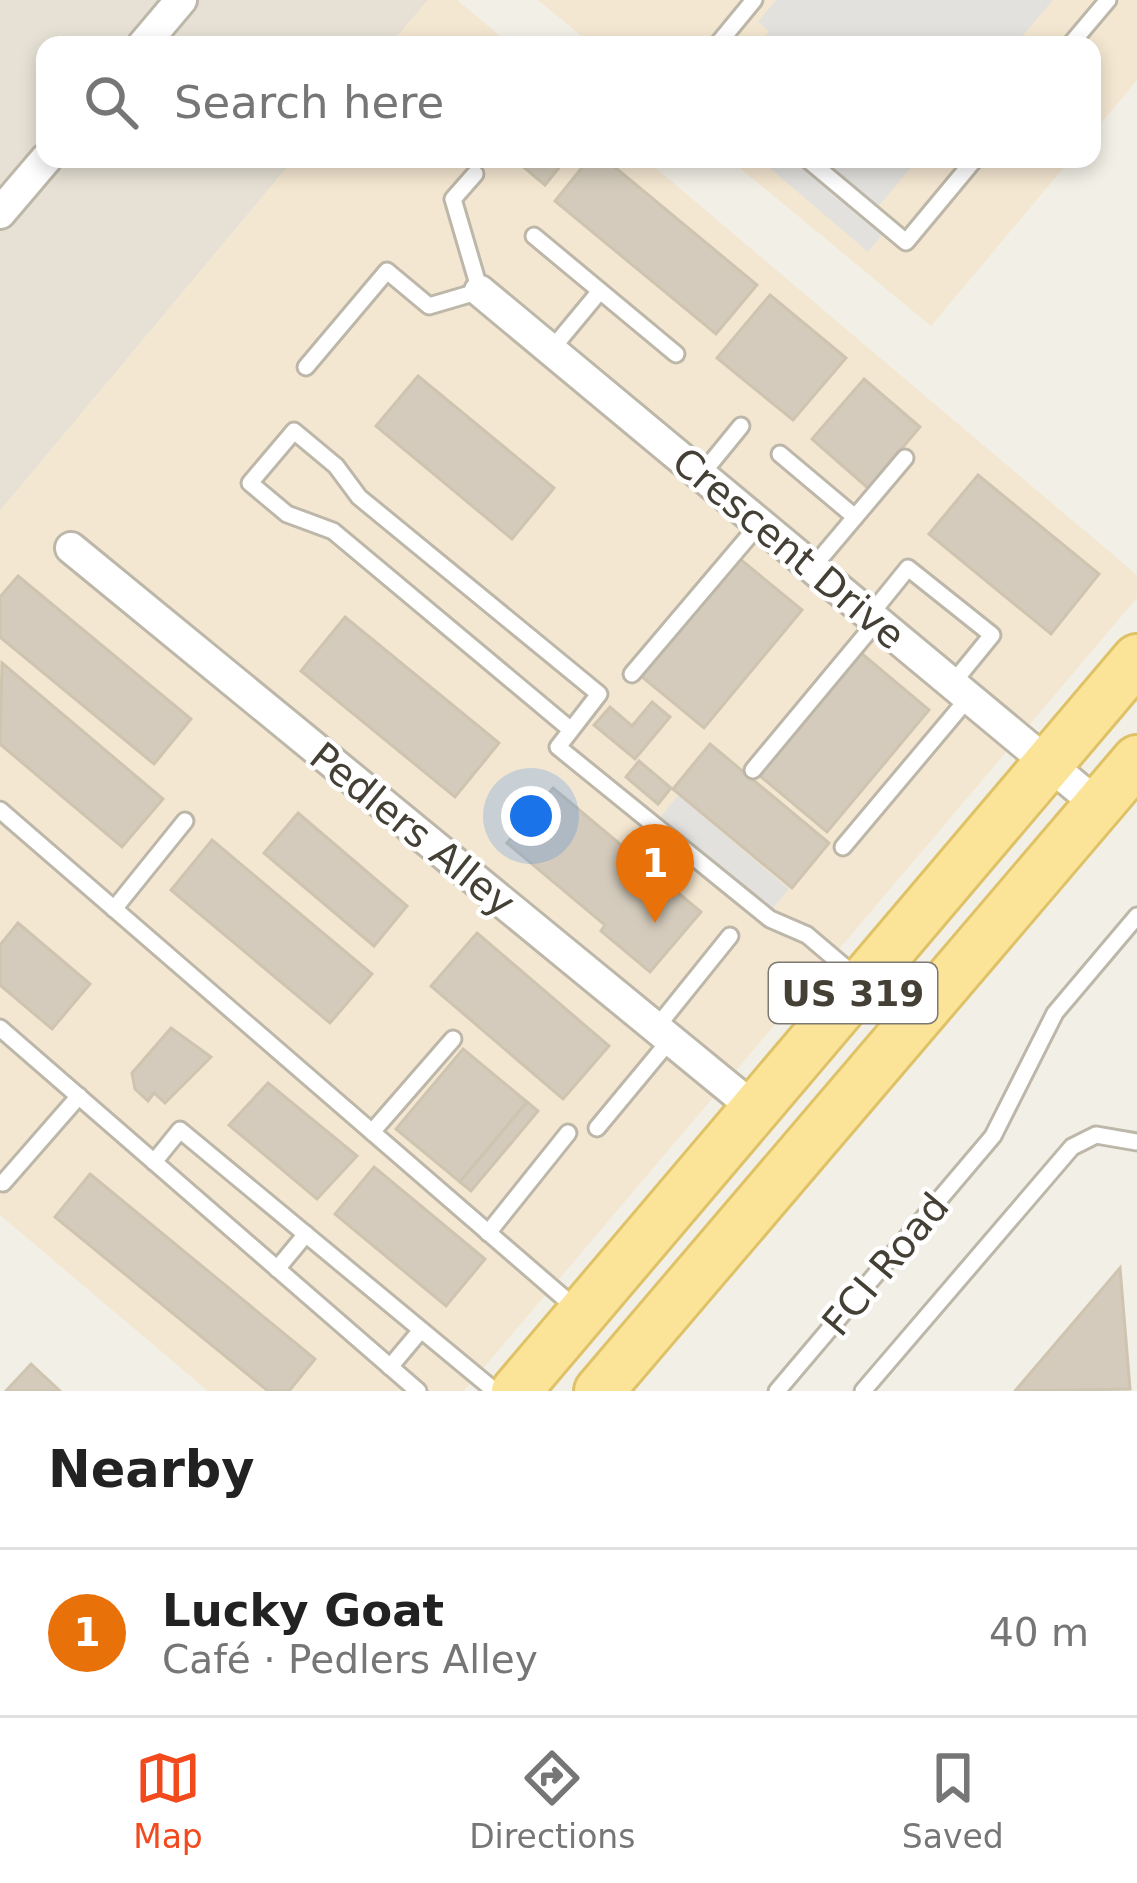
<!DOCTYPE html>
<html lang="en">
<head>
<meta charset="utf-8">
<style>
	body { margin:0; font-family:"DejaVu Sans",sans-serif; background:#f2f2f2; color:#222 }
	.you { position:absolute; left:531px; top:816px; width:42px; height:42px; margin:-30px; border:9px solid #fff; border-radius:50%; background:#1a73e8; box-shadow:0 0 0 18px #1a73e833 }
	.badge { display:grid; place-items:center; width:78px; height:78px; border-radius:50%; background:#f2491d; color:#fff; font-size:39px; font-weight:700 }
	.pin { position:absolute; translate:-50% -99px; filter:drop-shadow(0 3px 6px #0008) }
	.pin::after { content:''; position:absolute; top:63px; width:42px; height:36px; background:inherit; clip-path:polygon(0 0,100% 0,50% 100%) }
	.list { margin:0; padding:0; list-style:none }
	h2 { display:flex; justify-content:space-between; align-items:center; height:156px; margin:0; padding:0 48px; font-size:51px }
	h2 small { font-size:39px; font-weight:400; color:#767676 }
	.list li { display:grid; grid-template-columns:78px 1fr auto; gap:36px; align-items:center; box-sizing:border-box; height:168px; padding:0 48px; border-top:3px solid #e0e0e0 }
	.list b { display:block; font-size:45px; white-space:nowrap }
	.list p { margin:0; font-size:39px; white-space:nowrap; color:#767676 }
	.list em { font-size:39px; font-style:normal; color:#767676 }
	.icon { flex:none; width:66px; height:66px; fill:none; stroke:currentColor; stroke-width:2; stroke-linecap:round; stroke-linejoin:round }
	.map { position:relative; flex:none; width:1137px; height:1391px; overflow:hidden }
	.search { position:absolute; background:#fff; box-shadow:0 6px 18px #0003; left:36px; right:36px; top:36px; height:132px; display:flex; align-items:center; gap:30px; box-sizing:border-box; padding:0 42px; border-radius:24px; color:#767676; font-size:45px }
	.sheet { height:324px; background:#fff }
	nav { display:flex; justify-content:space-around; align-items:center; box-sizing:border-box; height:168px; border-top:3px solid #e0e0e0; background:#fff; font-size:33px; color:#767676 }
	nav a { display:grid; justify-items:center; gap:6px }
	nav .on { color:#f2491d }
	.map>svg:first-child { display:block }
	.residential { fill:#e6e1d4 }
	.commercial { fill:#f4e7d1 }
	.parking { fill:#e3e1de }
	.building { fill:#d4cbbc; stroke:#cec4af; stroke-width:3 }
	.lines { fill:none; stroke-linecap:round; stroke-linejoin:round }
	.service-casing { stroke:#bdb7a9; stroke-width:21 }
	.minor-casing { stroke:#bdb7a9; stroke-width:36 }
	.primary-casing { stroke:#dfc267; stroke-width:54 }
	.service { stroke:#fff; stroke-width:15 }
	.minor { stroke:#fff; stroke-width:30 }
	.primary { stroke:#fbe497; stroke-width:48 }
	.labels { text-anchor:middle; stroke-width:9; stroke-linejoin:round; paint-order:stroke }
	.shield { fill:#fff; stroke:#7d7972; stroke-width:3 }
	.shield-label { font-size:36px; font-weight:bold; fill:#454035 }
	.street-label { font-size:39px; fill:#454035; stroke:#fff }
</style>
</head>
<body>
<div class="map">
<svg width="1137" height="1391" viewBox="0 0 1137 1391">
	<rect width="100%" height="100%" fill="#f2efe6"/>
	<path class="residential" d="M0,0h428l-38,45h-345v114h249l-294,352z"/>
	<g class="commercial">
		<path d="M428,0h29l54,45h-121z"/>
		<path d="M538,0h599v80l-45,54v-89h-500z"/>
		<path d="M294,159h351l492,416v23l-673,793h-256l-208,-176v-704z"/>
		<path d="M729,159h342l-140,167z"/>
	</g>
	<g class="parking">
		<path d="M776,0h277l-38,45h-257l11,-14 -11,-9z"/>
		<path d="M759,159h159l-45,54 15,15 -20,24z"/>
		<path d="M678,795l111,94 -23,27 -112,-91z"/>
	</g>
	<g class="building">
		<path d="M514,159h52l-21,26z"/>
		<path d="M589,159h16l152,126 -41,49 -161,-133z"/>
		<path d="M770,295l76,63 -53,62 -76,-62z"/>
		<path d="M418,376l136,112 -42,51 -136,-113z"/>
		<path d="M864,379l56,48 -52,61 -56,-49z"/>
		<path d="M978,475l121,99 -48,60 -122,-100z"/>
		<path d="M740,559l62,51 -98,118 -63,-52z"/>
		<path d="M18,576l173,143 -37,45 -154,-127v-40z"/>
		<path d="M345,617l154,126 -44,54 -154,-126z"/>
		<path d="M861,653l68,57 -102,122 -68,-57z"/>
		<path d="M2,663l161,136 -41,48 -122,-103z"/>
		<path d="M652,702l18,15 -35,42 -41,-34 16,-18 22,19z"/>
		<path d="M710,744l119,99 -37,45 -119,-99z"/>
		<path d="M639,761l32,27 -13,16 -32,-27z"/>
		<path d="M553,788l148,124 -51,60 -49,-41 4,-6 -98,-82z"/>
		<path d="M298,813l109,93 -33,40 -110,-93z"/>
		<path d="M212,840l160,134 -42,49 -159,-133z"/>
		<path d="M18,923l72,61 -38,45 -52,-44v-40z"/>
		<path d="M477,933l132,113 -46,53 -132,-113z"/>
		<path d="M171,1028l40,29 -46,46 -11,-10 -6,8 -13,-12 -3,-16z"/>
		<path d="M463,1049l64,53 -67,80 -64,-53z"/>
		<path d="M268,1083l89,73 -40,43 -88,-74z"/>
		<path d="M527,1102l11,9 -67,80 -11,-9z"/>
		<path d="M374,1167l111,92 -39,47 -111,-92z"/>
		<path d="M90,1174l225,185 -26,32h-21l-213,-174z"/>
		<path d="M1120,1268l10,121 -115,2z"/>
		<path d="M31,1364l29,27h-54z"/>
	</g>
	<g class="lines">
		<defs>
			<g id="service">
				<path d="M717,45l37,-45"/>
				<path d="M1070,45l38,-45"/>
				<path d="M807,159l99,83 69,-83"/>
				<path d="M534,236l142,118"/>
				<path d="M551,350l49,-59"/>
				<path d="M306,367l81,-96 42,35 51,-15 -27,-92 22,-25"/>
				<path d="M780,454l75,63"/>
				<path d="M701,475l40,-49"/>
				<path d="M813,567l92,-109"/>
				<path d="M870,615l38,-47 84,67 -40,49"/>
				<path d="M632,674l128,-151"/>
				<path d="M571,730l-238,-199 -46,-17 -37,-31 44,-52 42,35 23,31 240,197 -41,53 212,172 37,16 53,45"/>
				<path d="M753,770l124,-149"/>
				<path d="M0,810l579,501"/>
				<path d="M843,847l126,-150"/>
				<path d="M114,909l71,-88"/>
				<path d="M0,1028l418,363"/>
				<path d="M656,1028l74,-92"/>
				<path d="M597,1128l73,-88"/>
				<path d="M372,1132l81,-93"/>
				<path d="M154,1162l26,-32 315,261"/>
				<path d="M3,1183l76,-87"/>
				<path d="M488,1233l80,-100"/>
				<path d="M277,1269l29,-35"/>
				<path d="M390,1367l31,-37"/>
				<path d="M777,1391l216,-255 62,-123 82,-97"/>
				<path d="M863,1391l209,-244 24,-12 41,7"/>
			</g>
			<g id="minor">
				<path d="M143,45l38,-45"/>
				<path d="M0,213l46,-54"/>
				<path d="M480,291l618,514"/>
				<path d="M71,548l684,561"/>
			</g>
			<g id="primary">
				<path d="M516,1391l621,-732"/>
				<path d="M599,1391l538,-631"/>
			</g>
		</defs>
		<use href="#service" class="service-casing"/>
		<use href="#minor" class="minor-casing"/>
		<use href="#primary" class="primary-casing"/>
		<use href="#service" class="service"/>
		<use href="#minor" class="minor"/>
		<use href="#primary" class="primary"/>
	</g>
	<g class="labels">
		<rect class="shield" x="769" y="963" width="168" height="60" rx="9"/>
		<g class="shield-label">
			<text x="853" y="1006">US 319</text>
		</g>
		<g class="street-label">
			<text transform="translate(789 548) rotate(40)" y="14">Crescent Drive</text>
			<text transform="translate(413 829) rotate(39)" y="14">Pedlers Alley</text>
			<text transform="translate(885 1264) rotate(-50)" y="14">FCI Road</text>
		</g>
	</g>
</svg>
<div class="you"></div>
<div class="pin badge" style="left:655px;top:923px;background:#e8710a">1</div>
<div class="search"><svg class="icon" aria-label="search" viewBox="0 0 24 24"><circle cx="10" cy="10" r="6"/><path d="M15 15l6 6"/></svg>Search here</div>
</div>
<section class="sheet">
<h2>Nearby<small></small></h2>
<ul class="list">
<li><span class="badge" style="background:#e8710a">1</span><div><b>Lucky Goat</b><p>Café · Pedlers Alley</p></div><em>40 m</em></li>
</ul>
</section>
<nav>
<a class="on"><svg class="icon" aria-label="map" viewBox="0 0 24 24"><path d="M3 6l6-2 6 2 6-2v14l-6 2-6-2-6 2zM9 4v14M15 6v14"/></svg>Map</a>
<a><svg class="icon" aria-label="directions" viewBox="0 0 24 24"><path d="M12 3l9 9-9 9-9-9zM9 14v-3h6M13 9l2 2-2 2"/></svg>Directions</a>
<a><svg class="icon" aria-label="saved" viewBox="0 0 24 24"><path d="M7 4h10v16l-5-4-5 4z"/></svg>Saved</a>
</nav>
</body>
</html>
